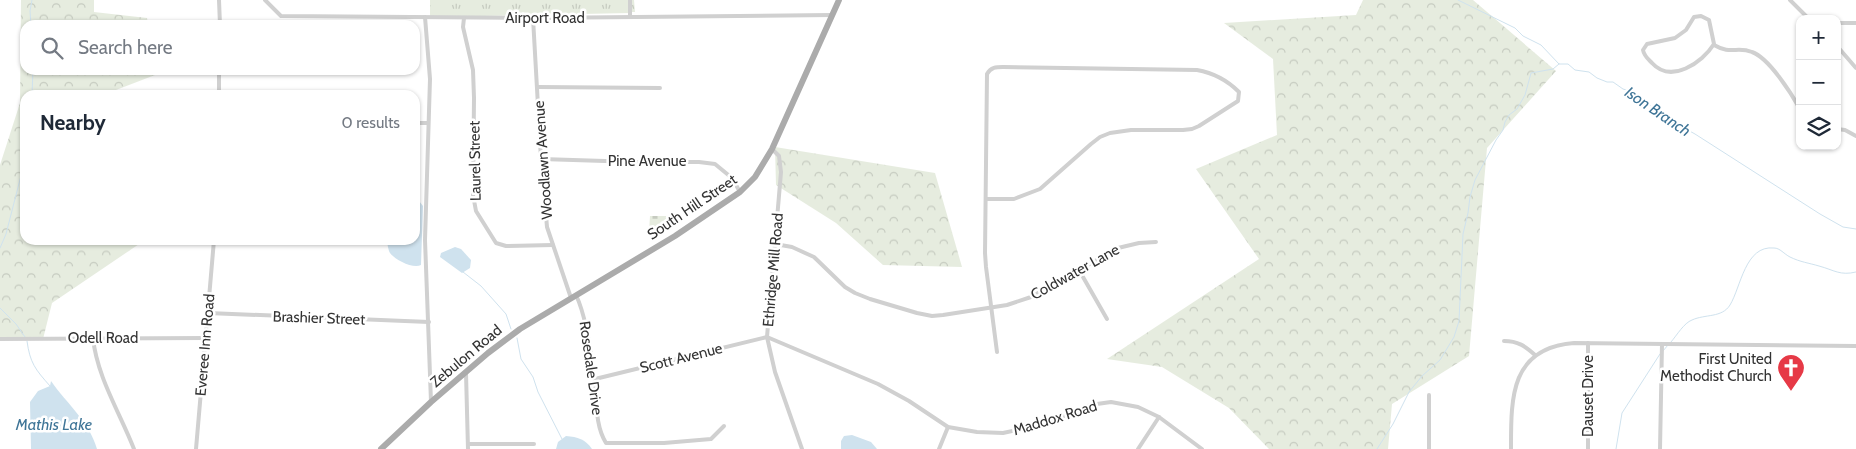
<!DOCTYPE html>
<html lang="en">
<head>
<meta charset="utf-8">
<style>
	body { margin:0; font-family:Cabin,sans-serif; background:#f6f6f7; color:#1f2937 }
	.controls { position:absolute; right:15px; top:15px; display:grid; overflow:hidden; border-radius:10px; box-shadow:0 1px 4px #0004 }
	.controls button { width:45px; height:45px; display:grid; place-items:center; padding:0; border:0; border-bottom:1px solid #e0e1e3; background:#fff; color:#1f2937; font:25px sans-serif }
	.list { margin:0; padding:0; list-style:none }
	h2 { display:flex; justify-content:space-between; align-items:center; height:65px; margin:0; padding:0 20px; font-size:21px }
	h2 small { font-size:16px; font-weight:400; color:#747a83 }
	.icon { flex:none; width:28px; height:28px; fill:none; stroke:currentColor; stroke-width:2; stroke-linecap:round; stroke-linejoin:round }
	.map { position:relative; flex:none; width:1856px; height:449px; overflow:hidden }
	.search { position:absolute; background:#fff; box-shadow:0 1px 4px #0004; left:20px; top:20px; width:400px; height:55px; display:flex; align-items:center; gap:12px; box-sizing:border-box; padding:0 18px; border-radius:15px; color:#747a83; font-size:19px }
	.panel { position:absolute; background:#fff; box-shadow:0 1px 4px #0004; left:20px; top:90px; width:400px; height:155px; border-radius:15px }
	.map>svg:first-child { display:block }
	.forest { fill:url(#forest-crowns) }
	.cemetery { fill:url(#cemetery-stones) }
	.park { fill:url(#park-tufts) }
	.water { fill:#cfe2ee }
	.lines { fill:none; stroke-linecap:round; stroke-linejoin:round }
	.stream { stroke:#cfe2ee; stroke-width:1 }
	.street { stroke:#d0d0d0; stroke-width:4 }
	.primary { stroke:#ababab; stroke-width:6 }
	.labels { text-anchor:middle; stroke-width:5; stroke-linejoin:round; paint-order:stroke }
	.street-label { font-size:15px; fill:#333; stroke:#fff }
	.poi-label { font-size:15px; fill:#333; stroke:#fff; text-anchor:end }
	.water-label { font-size:16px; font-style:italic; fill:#3f7597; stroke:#fff }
</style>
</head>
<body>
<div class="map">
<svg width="1856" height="449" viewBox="0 0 1856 449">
	<defs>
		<pattern id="forest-crowns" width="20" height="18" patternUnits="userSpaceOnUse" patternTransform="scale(1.25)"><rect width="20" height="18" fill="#e6ecdf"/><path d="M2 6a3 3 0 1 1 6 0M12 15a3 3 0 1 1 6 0" fill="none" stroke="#c6cbc0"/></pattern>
		<pattern id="cemetery-stones" width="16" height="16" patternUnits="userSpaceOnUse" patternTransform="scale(1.25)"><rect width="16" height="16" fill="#e6ecdf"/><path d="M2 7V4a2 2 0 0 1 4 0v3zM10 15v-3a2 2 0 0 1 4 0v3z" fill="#c6cbc0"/></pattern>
		<pattern id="park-tufts" width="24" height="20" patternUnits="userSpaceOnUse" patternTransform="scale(1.25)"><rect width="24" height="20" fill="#e6ecdf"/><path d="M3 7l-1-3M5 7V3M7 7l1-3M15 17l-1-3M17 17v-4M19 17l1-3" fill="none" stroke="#c6cbc0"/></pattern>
	</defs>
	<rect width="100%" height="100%" fill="#fff"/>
	<g class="forest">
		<path d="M21,0h73v12l53,6 1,7h-123v45h130v5l-52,20h-78v145h120l-93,63 -9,36 -43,-1v-173l20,-62z"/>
		<path d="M1363,0h110l83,71 -69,77 -18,208 -77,48 -4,45h-119l-40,-41 -67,-41 -55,-8 152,-100 -63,-90 81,-34 -4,-76 -49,-36 132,-8z"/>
		<path d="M775,147l160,26 27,94 -79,-2 -47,-42 -60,-38z"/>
	</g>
	<path class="cemetery" d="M650,216h16v17h-17z"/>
	<path class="park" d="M430,0h204l1,12h-4l-1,1 -200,4z"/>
	<g class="water">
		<path d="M415,196l8,10 -2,59c-8,4 -26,-5 -31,-12 -2,-3 -2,-9 -4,-13h29z"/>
		<path d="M455,247l6,2 10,11 -1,8 -8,5 -22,-16 1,-4z"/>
		<path d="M51,381c16,23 38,40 46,68h-66l-1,-47 8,-11 12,-5z"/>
		<path d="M852,435l19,7 6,7h-36v-8l3,-5z"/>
		<path d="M566,436c12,1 19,3 26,13h-36l2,-7z"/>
	</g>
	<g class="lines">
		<g class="stream">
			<path d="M1458,0l57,28 8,8 18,9 18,19h9l7,6 14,2 8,6 10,4h6l10,7 13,4 25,22 34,19 125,80 23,13 13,2"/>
			<path d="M31,25l-1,-14 2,-11"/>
			<path d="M32,95l1,-25"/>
			<path d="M0,248l6,-14 19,-74"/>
			<path d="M463,272l18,14 25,28 5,15"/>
			<path d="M0,308l16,16 9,13"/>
			<path d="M517,338l4,21 12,18 5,15 24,47"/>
			<path d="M27,341c3,22 8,28 23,45"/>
			<path d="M1671,342c6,-7 13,-19 21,-22 13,-6 30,-2 38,-15 11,-18 15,-60 44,-57 6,0 10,6 16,9 10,5 19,6 29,9 15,4 21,10 37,6"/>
			<path d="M1663,351l5,-6"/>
			<path d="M1377,449l16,-25 16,-32 13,-16 18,-16 14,-23 5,-16 4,-87 5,-21 2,-16 5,-17 21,-40 7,-10 2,-8 4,-7 8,-6 8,-14 6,-22 22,-4 6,-5"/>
			<path d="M1616,449l6,-36 38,-59"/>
		</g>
		<g class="street">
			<path d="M219,0l1,25"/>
			<path d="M265,0l16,16 252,2 299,-3"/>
			<path d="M630,0v17"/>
			<path d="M1790,0l19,19"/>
			<path d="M1701,16l8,4 5,24c-12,19 -43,40 -62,19 -4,-4 -8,-7 -9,-13l4,-6 28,-6 11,-8 8,-13z"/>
			<path d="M425,17l5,62 -5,161 6,162"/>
			<path d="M464,18l-1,9 10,43 1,28 -1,97 3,16 20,32 10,3 47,-1"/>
			<path d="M533,18l8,141 6,68 24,71"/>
			<path d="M1837,23h19"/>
			<path d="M1714,45c17,10 23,1 38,7 17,6 39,41 48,57"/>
			<path d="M1837,46l19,22"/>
			<path d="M538,87l122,1"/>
			<path d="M219,95v-25"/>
			<path d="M415,123h13"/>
			<path d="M1837,129l8,1 11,6"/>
			<path d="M772,149l7,7 2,16 -14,165 8,35 27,77"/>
			<path d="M541,159l96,3h62l16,2 17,14 8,14"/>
			<path d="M986,199h28l26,-10 51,-45 9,-7 10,-4 21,-3h52l9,-1 7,-3 39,-25 1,-9c-12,-12 -25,-19 -42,-22l-194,-3c-7,0 -12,0 -16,7l-2,179 1,14 11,85"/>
			<path d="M775,244l17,3 22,10 31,30 10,6 15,6 47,14 15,3 11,-1 64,-10 24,-8 87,-49 21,-5 17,-1"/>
			<path d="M1079,270l28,49"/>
			<path d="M576,295c11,23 16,62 19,87 2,21 0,43 11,61h58l47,-4 13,-13"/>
			<path d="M208,313l221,9"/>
			<path d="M93,338c4,39 27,75 41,111"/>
			<path d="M0,339l206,-1"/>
			<path d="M1504,341c14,0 21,5 31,14"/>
			<path d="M1588,343v106"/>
			<path d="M466,373l2,76"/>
			<path d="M595,379l172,-42 111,47 31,17 39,26 29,5 26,1 42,-9 45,-19 21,-3 27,5 21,10 43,32"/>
			<path d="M468,444h66"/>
			<path d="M196,449l18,-209"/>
			<path d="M939,449l9,-22"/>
			<path d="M1138,449l21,-32"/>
			<path d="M1429,449v-54"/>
			<path d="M1511,449c0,-51 -1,-101 63,-106l282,3"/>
			<path d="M1660,449l2,-105"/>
		</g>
		<path class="primary" d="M381,449l50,-47 57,-49 32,-24 155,-93 65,-44 15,-15 17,-28 67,-149"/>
	</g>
	<defs>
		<symbol id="church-pin" viewBox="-11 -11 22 30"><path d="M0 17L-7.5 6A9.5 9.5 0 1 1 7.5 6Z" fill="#e63946" stroke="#fff"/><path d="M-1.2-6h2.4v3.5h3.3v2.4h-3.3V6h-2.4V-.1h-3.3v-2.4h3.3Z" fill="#fff"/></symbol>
	</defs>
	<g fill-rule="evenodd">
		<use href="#church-pin" x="1775" y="352" width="32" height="43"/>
	</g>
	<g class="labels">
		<g class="street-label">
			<text x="545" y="23">Airport Road</text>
			<text transform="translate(543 160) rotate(-94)" y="5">Woodlawn Avenue</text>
			<text transform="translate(475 161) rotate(-91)" y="5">Laurel Street</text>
			<text x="647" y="166">Pine Avenue</text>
			<text transform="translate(692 207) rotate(-34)" y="5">South Hill Street</text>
			<text transform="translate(773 270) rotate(-85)" y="5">Ethridge Mill Road</text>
			<text transform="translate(1075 272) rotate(-29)" y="5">Coldwater Lane</text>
			<text transform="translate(319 318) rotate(2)" y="5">Brashier Street</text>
			<text x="103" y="343">Odell Road</text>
			<text transform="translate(205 345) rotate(-85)" y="5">Everee Inn Road</text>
			<text transform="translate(466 356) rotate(-40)" y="5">Zebulon Road</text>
			<text transform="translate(681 358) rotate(-14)" y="5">Scott Avenue</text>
			<text transform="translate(591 368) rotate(82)" y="5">Rosedale Drive</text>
			<text transform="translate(1588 396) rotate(-90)" y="5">Dauset Drive</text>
			<text transform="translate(1055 418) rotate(-17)" y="5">Maddox Road</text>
		</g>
		<g class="poi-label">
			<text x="1772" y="364">First United<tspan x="1772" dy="17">Methodist Church</tspan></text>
		</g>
		<g class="water-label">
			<text transform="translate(1658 111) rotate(34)" y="6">Ison Branch</text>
			<text x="54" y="430">Mathis Lake</text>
		</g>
	</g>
</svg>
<div class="controls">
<button>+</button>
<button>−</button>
<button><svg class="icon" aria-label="layers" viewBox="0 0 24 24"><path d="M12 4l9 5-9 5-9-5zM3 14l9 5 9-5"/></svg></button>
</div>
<div class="search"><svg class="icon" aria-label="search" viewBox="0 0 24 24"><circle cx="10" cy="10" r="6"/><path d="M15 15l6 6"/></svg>Search here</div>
<section class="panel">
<h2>Nearby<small>0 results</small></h2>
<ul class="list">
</ul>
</section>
</div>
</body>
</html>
